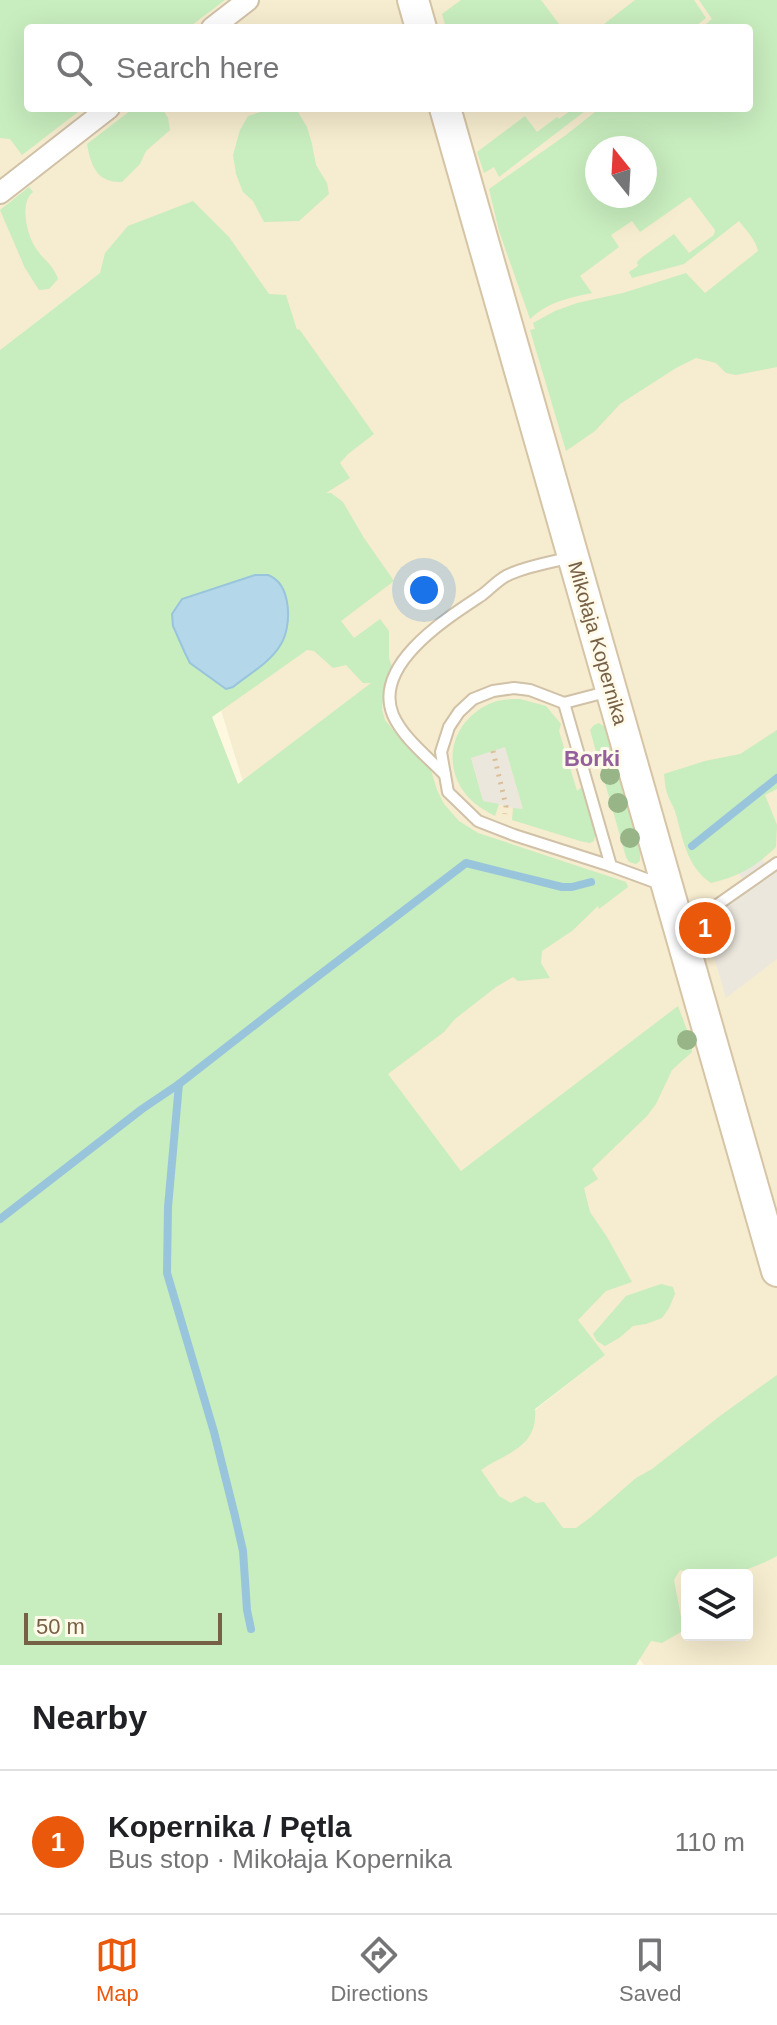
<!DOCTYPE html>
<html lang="en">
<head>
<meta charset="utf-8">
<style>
	body { margin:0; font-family:Helvetica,sans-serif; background:#f6f6f6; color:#202124 }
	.controls { position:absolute; right:24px; bottom:24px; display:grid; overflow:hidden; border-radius:8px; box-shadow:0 8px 32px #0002 }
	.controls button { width:72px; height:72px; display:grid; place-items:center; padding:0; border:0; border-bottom:2px solid #e0e0e0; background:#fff; color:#202124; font:40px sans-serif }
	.compass { position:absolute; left:585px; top:136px; width:72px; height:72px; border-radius:50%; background:#fff; box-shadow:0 8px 32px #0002; rotate:342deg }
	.scale { position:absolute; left:24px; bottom:20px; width:198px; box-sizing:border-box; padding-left:8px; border:4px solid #776146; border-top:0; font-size:22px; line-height:28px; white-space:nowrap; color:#776146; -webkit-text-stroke:6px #fffae9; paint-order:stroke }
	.you { position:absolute; left:424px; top:590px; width:28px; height:28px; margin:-20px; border:6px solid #fff; border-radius:50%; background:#1a73e8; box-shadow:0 0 0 12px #1a73e833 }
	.badge { display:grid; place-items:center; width:52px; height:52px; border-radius:50%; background:#ea580c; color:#fff; font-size:26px; font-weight:700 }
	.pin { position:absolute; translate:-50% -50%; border:4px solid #fff; box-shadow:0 2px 8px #0006 }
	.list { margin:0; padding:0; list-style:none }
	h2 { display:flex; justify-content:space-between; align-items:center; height:104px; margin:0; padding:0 32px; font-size:34px }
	h2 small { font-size:26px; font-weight:400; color:#757577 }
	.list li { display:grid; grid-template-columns:52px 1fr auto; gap:24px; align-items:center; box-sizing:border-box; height:144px; padding:0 32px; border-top:2px solid #e0e0e0 }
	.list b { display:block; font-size:30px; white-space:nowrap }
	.list p { margin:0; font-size:26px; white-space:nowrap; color:#757577 }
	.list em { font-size:26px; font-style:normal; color:#757577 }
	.icon { flex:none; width:44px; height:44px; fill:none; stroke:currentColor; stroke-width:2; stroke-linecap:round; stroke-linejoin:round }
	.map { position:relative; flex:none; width:777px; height:1665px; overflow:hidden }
	.search { position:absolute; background:#fff; box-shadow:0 8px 32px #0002; left:24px; right:24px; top:24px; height:88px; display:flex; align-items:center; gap:20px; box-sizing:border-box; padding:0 28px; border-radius:8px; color:#757577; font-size:30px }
	.sheet { height:248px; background:#fff }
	nav { display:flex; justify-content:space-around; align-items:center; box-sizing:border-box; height:112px; border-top:2px solid #e0e0e0; background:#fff; font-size:22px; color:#757577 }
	nav a { display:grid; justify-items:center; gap:4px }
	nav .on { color:#ea580c }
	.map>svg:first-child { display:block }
	.residential { fill:#f6eccf; fill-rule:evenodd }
	.industrial { fill:#ece7dd }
	.green { fill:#c8edbe; fill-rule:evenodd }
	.water { fill:#b4d7e9; stroke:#99c5dc; stroke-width:2 }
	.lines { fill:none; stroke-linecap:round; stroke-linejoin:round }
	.stream { stroke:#99c5dc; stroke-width:8 }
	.lane-casing { stroke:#d0c1a7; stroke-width:14 }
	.street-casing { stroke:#d0c1a7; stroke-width:24 }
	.secondary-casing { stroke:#d6c4a6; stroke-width:34 }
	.path { stroke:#dbbf99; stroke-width:5; stroke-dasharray:2 6; stroke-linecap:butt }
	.lane { stroke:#fff; stroke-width:10 }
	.street { stroke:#fff; stroke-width:20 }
	.secondary { stroke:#fff; stroke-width:30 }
	.tree { fill:#97b586 }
	.labels { text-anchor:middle; stroke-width:6; stroke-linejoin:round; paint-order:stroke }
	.street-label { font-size:20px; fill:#776146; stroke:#fffae9 }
	.neighbourhood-label { font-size:22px; font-weight:bold; fill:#93609c; stroke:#fffae9 }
</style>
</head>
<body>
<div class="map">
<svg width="777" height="1665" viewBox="0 0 777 1665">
	<rect width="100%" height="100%" fill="#fef8e1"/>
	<path class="residential" d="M0,0h738l-23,28h-687v80h622l127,52v1505h-133l-92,-127 -55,-17 -37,-52 145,-114 -144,-184 -74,-98 -139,-275 -63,-205 7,-391 -192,148zM597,148h48v48h-48zM687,1575h60v60h-60z"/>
	<g class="industrial">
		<path d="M505,747l18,63 -40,-9 -12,-44z"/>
		<path d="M733,820l33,44 11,-8v103l-51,39 -25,-86 42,-32 -29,-45z"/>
	</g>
	<g class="green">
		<path d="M0,0h225l-37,28h-160v80h55l-61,47 -12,-16 -10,-1z"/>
		<path d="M461,0h80l21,28h-116l-4,-14z"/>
		<path d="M635,0h59l12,18 -13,10h-94z"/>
		<path d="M699,0h78v367l-41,8 -10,-2 -10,-10 -20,-5 -20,10 -56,36 -25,27 -29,20 -36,-121 5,-1 -2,-6 22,-12 22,-8 46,-10 63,-20 19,20 53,-42c-2,-11 -12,-21 -19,-30l-55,43 -52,14 -3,-6 9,-6 -1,-4 4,-4 33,-24 15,19 25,-18 1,-5 -25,-33 -50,35 -8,-11 -21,14 8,12 -39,29 12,17c-24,5 -44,9 -62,26l-31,-88 -10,-42 77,-54 34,-27h149v-80h-48l11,-9zM597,148h48v48h-48z"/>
		<path d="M134,108h28l6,10 2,12 -24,21 -6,13 -18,18c-25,1 -31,-16 -35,-38z"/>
		<path d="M574,108h15l-90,69 -5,-10 -10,6 -7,-21 48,-36 12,16 20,-15 2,2z"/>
		<path d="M270,109h20l8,3 9,15 5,17 4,21 11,18 2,11 -30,27 -35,1 -11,-21 -10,-9 -7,-18 -3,-19 7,-25 8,-14z"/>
		<path d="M29,187l4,5c-14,11 -6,42 2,55 8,13 18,17 23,32l-9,10 -10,1 -14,-22 -25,-58z"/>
		<path d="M193,201l36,36 40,57 17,1 11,35 2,-1 75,105 -26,20 -8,9 10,15 -24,15h5l12,9 21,36 30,43 -53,40 13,17 26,-19 9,12v27l3,9 -8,22 -2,20 3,11 22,27 23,20 7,23 7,14 15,17 19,12 148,49 2,5 -29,22 -1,-3 -26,25 -30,20 -1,12 9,15 -32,3 -5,-4 -17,10 -41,32 -11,13 -56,42 73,97 217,-165 12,32 2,14 -20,18 -16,34 -9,12 -55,53 6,10 -14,9 6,24 17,25 25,45 -26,9 -28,29 27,35 -70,54c3,39 -28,43 -54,61l18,26 12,7 14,-7 11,7 8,-1 19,26h13l15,-11 45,-39 16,-9 68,-53 57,-41v181c-34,18 -59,24 -97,14l-6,10 7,37v15l-19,11 -11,-2 -15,24h-636v-1315l100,-77 5,-20 23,-27zM307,650l7,1 19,17 13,-3 17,18h8l-133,101 -26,-67z"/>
		<path d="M520,699l26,7 15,18 -2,7 18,60 5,-4 14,45 -2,9 -4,2 -10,-2 -68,-21 1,-12 10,1 -18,-62 -34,11 12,43 16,3 -4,12c-9,-5 -18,-10 -26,-18 -29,-32 -18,-76 20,-94 10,-5 21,-5 31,-5z"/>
		<path d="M599,723l6,4 35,124v10l-4,3 -7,-2 -3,-5 -36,-127 4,-5z"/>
		<path d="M777,730v59l-12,6 12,30 -1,22c-21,20 -36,29 -65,36 -25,-17 -28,-45 -36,-72 -2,-6 -6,-11 -8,-18 -2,-5 -2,-12 -3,-19l41,-13 35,-7z"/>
		<path d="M661,1284l12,3 2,7 -6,14 -7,10 -16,6 -13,2 -14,12 -14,8 -8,-5 -4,-7 33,-38z"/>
	</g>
	<path class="water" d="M255,575c2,0 11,0 13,0 24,9 24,51 13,69 -10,18 -32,30 -48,43l-7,2 -36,-26 -5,-10 -12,-27 -1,-12 10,-15z"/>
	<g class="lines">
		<g class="stream">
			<path d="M692,846l85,-68"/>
			<path d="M179,1084l-11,123 -1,66 47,159 21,84 8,35 4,59 4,19"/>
			<path d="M0,1219l142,-110 37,-25 113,-88 174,-133 96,24h10l19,-5"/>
		</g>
		<defs>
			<g id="lane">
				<path d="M610,691l-46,12 47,163 49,18"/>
				<path d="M564,703l-34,-13 -16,-2 -21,3 -20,8 -14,13 -10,15 -8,25 7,40 30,29 36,14 97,31"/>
				<path d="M445,775c-17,-18 -42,-37 -52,-60 -21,-51 56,-98 89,-120 8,-6 15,-14 24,-19 19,-10 44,-13 65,-19"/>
				<path d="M677,916l40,-11 60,-42"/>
			</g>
			<g id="street">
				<path d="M212,28l36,-28"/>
				<path d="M0,193l109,-85"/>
			</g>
			<g id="secondary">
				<path d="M413,0l8,28"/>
				<path d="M445,108l332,1163"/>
			</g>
		</defs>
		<use href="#lane" class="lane-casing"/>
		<use href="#street" class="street-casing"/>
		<use href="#secondary" class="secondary-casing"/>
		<path class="path" d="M493,751l13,55 -1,8"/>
		<use href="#lane" class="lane"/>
		<use href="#street" class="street"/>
		<use href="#secondary" class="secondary"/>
	</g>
	<g class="tree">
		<circle cx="610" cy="775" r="10"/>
		<circle cx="618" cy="803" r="10"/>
		<circle cx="630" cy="838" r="10"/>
		<circle cx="687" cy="1040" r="10"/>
	</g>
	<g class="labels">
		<g class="street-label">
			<text transform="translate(598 643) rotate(74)" y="7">Mikołaja Kopernika</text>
		</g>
		<g class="neighbourhood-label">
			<text x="592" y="766">Borki</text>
		</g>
	</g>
</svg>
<div class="controls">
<button><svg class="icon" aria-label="layers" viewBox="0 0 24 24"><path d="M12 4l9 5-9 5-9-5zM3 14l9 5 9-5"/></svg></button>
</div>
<svg class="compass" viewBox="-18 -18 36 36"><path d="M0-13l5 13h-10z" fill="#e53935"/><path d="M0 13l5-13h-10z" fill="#757577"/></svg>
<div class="scale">50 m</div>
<div class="you"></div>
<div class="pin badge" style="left:705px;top:928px">1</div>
<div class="search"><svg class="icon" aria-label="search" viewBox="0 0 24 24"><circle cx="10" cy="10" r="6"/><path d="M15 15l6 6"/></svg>Search here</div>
</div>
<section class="sheet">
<h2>Nearby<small></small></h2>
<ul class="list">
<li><span class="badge">1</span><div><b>Kopernika / Pętla</b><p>Bus stop · Mikołaja Kopernika</p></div><em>110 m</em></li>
</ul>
</section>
<nav>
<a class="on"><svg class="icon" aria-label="map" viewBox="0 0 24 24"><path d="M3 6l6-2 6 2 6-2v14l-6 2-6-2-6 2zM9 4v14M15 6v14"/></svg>Map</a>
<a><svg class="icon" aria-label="directions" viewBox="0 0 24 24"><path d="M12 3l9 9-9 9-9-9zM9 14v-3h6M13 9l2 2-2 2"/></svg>Directions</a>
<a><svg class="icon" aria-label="saved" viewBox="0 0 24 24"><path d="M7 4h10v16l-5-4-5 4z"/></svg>Saved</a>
</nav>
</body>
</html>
